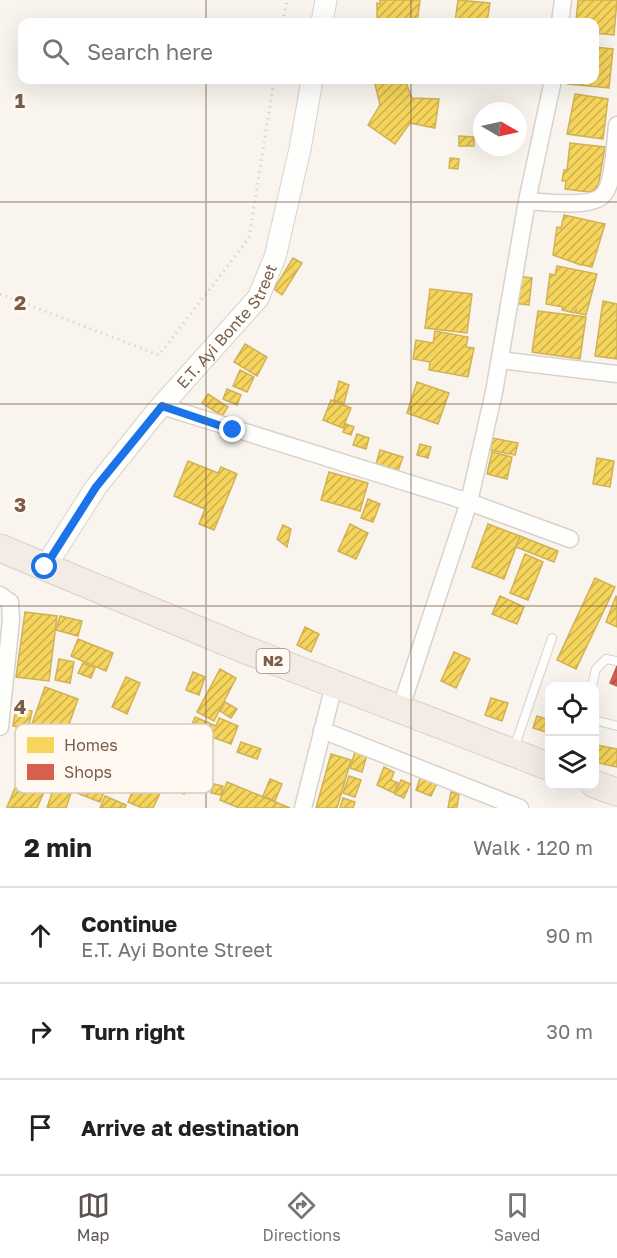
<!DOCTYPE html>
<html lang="en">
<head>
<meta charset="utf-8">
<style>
	body { margin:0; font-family:"Golos Text",sans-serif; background:#f2f2f2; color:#202124 }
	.controls { position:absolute; right:18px; bottom:18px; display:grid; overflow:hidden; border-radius:12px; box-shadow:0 6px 24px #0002 }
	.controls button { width:54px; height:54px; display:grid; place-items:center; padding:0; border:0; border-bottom:2px solid #e0e0e0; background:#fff; color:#202124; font:30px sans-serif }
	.compass { position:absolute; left:473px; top:102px; width:54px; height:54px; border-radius:50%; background:#fff; box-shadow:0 6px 24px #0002; rotate:99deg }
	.stop { position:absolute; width:18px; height:18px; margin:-14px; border:4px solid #1a73e8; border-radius:50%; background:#fff }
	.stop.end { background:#1a73e8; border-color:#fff; box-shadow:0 2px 6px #0008 }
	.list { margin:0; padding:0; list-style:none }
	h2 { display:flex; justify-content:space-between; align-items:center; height:78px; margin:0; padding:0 24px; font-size:26px }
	h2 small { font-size:20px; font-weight:400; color:#757577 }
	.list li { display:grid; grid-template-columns:39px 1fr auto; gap:18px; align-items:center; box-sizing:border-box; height:96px; padding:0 24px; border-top:2px solid #e0e0e0 }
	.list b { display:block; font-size:22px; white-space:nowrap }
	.list p { margin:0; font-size:20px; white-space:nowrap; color:#757577 }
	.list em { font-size:20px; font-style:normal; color:#757577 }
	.icon { flex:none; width:33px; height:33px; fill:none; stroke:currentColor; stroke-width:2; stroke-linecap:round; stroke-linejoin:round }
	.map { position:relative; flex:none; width:617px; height:808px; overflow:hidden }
	.search { position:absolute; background:#fff; box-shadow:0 6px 24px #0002; left:18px; right:18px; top:18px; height:66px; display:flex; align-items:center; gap:15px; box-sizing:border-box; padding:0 21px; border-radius:12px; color:#757577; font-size:22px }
	.sheet { height:366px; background:#fff }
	nav { display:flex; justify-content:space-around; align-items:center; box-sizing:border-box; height:84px; border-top:2px solid #e0e0e0; background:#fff; font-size:16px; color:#757577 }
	nav a { display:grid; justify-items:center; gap:3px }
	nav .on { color:#5d544f }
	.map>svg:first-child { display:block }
	.homes { fill:url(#homes-hatch); stroke:#d1b157; stroke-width:1.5 }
	.shops { fill:url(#shops-hatch); stroke:#bb5f4c; stroke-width:1.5 }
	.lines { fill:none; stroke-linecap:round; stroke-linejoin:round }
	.service-casing { stroke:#d9d2cc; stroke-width:10 }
	.minor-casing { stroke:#d9d2cc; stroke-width:19 }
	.tertiary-casing { stroke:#d9d2cc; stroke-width:23 }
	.trunk-casing { stroke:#dad1ca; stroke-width:29 }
	.path { stroke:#dcd5ce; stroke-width:3; stroke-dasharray:1.5 4.5; stroke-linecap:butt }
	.service { stroke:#fefefc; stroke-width:8 }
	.minor { stroke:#fefefc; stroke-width:16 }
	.tertiary { stroke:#fefefc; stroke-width:21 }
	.trunk { stroke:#f3ece6; stroke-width:27 }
	.route { stroke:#1a73e8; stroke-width:8 }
	.grid { fill:none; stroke:#7b5c4a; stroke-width:1.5; stroke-opacity:0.55 }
	.labels { text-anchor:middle; stroke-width:6; stroke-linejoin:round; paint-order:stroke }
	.shield { fill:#fff9f1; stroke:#a38b7c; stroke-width:1.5 }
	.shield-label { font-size:15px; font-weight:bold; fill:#7b5c4a }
	.street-label { font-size:16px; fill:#7b5c4a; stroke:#fff9f1 }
	.key { fill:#fff9f1; stroke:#d7cabf; stroke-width:1.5 }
	.key-label { font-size:16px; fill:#7b5c4a }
	.grid-label { font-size:20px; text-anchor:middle; font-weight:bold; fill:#7b5c4a; stroke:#fff9f1; stroke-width:6; stroke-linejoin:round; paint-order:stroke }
</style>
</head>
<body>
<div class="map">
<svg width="617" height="808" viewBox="0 0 617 808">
	<defs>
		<pattern id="homes-hatch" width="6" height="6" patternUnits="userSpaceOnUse" patternTransform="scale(1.5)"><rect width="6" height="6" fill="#f6d55c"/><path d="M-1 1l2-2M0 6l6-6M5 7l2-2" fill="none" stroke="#ccb04e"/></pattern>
		<pattern id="shops-hatch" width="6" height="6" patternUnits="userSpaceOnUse" patternTransform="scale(1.5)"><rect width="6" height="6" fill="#d6604d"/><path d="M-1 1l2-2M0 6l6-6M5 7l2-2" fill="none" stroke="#aa4f3f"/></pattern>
	</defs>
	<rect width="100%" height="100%" fill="#f9f5ee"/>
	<g class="homes">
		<path d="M380,0h40l-3,22h5h-45v-19l3,1z"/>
		<path d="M458,0l32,3 -3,19h-32z"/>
		<path d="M578,0h39l-3,35 -20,-2v-11h-18z"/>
		<path d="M594,47l19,2 -4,39 -41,-4 1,-4h25z"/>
		<path d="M374,80h31l7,18 27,1 -4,29 -25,-5 -15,21 -27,-19 12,-20z"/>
		<path d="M575,94l33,5 -5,40 -36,-5z"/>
		<path d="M459,136l15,1v9h-15z"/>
		<path d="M570,143l35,4 -8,46 -32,-4 1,-8h-4l2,-11h3z"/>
		<path d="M450,158l9,1 -1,10 -9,-1z"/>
		<path d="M564,215l41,9 -13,43 -9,-2v-3l-2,3 -28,-10 4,-28 4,1z"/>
		<path d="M293,258l9,5 -20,32 -8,-6z"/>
		<path d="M557,266l40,8 -11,41 -10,-2v-3l-2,3 -12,-3 1,-3 -17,-3 4,-30 5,1z"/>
		<path d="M516,276l16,2 -3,27 -17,-2z"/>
		<path d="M430,289l42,5 -5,39 -42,-5z"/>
		<path d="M603,301l14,3v55l-22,-3z"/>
		<path d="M538,311l48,6 -6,42 -48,-7z"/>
		<path d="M435,331l33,6 -2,10 8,1 -6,29 -39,-7 1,-8 -17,-3 3,-19 17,3z"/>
		<path d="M245,344l22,13 -10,19 -23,-14z"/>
		<path d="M240,370l14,7 -7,15 -14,-6z"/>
		<path d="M339,381l10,4 -5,18 -10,-3z"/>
		<path d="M417,382l32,11 -11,31 -31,-11z"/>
		<path d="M227,389l14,6 -4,10 -14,-6z"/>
		<path d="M208,394l20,13 -6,9 -20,-13z"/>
		<path d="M331,400l20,8 -8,20 -20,-8z"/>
		<path d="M346,424l8,3 -3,8 -8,-3z"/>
		<path d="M357,434l12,4 -3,11 -13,-4z"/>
		<path d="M492,438l26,5 -3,12 -25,-5z"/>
		<path d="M420,444l11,3 -3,11 -11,-3z"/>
		<path d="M380,450l23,7 -5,14 -22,-7z"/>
		<path d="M492,452l20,5 -5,22 -20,-5z"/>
		<path d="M597,458l17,3 -4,26 -17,-3z"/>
		<path d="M188,461l30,12 3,-6 16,7 -23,56 -15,-6 6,-15 -31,-13z"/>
		<path d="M329,472l39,11 -8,28 -39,-11z"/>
		<path d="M368,499l12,5 -7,18 -12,-4z"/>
		<path d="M350,524l18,9 -12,26 -18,-8z"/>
		<path d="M488,524l32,12 -16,43 -32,-12z"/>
		<path d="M283,525l8,4 -4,18 -10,-8z"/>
		<path d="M520,536l38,15 -4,11 -38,-15z"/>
		<path d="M525,554l18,8 -15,38 -18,-7z"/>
		<path d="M595,578l20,9 -39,82 -19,-9z"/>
		<path d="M500,596l24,11 -7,17 -25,-10z"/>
		<path d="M616,596l1,1v30l-11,-5z"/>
		<path d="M25,612l32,4 -8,65 -33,-4z"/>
		<path d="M60,616l22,5 -4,15 -22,-6z"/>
		<path d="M305,627l14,7 -8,18 -14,-7z"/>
		<path d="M78,639l35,14 -7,18 -35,-15z"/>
		<path d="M454,652l16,7 -14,29 -15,-7z"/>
		<path d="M59,659l15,3 -4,21 -15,-3z"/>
		<path d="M83,663l12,5 -4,10 -13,-5z"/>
		<path d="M220,669l16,9 -22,43 -17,-9z"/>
		<path d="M193,672l12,5 -6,18 -13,-5z"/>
		<path d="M126,677l14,6 -13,31 -15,-7z"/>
		<path d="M45,687l33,12 -16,45 -33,-12z"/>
		<path d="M491,698l17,5 -6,18 -17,-6z"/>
		<path d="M225,702l12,7 -6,9 -11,-7z"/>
		<path d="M16,708l16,3 -4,18 -15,-3z"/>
		<path d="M537,716l13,4 -1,13 -16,-5z"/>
		<path d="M195,717l21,9 3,-8 19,8 -7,18 -41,-15z"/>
		<path d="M241,742l20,7 -4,10 -20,-7z"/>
		<path d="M597,745l20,4v18l-23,-5z"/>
		<path d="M355,752l12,3 -5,17 -12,-4z"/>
		<path d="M331,754l20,6 -14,48h-21z"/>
		<path d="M64,758l46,19 -10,25 -46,-18z"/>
		<path d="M163,758l31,14 -10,22 -31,-14z"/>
		<path d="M384,767l10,5 -3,8 7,3 -4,10 -17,-8z"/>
		<path d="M21,774l26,11 -10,23 -30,-1z"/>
		<path d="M349,776l12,4 -6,17 -12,-4z"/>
		<path d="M421,776l16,7 -6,13 -15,-6z"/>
		<path d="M270,779l12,5 -7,17 -12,-5z"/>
		<path d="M137,780l24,11 -8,17h-11l-14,-6z"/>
		<path d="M401,780l9,4 -6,14 -9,-4z"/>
		<path d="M227,782l63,26h-51l-19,-8z"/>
		<path d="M214,784l9,2 -2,9 -10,-2z"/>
		<path d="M54,787l17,6 -5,15h-19z"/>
		<path d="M451,792l8,2 -2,14h-9z"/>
		<path d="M105,796l21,9 -1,3h-25z"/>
		<path d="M343,798l12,4 -2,6h-13z"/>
	</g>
	<path class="shops" d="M617,666v20l-7,-3z"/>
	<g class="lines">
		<defs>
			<g id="service">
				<path d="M592,686l4,-17 10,-10 11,2"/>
				<path d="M594,720l23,6"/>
				<path d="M514,748l38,-110"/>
			</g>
			<g id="minor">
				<path d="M560,22l3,-22"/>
				<path d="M527,201c18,1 66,8 77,-7 10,-12 11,-52 13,-69"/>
				<path d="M500,360l117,14"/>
				<path d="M162,406l307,96 101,37"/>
				<path d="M0,595l10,7 1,18 -11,107"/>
				<path d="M400,710l69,-208 25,-110 33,-191 26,-121"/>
				<path d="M322,730l198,78"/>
				<path d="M303,808l31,-123"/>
			</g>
			<g id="tertiary">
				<path d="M322,22l4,-22"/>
				<path id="s1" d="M45,567l51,-80 60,-75 102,-114 17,-41 25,-108 12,-69"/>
			</g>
			<g id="trunk">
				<path d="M0,548l246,102 304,117"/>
				<path d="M594,784l23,8"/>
			</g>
		</defs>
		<use href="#service" class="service-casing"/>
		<use href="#minor" class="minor-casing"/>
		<use href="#tertiary" class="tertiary-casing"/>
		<use href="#trunk" class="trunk-casing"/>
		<g class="path">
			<path d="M283,22l4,-22"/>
			<path d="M0,294l159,61 90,-117 25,-158"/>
		</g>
		<use href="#service" class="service"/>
		<use href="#minor" class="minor"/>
		<use href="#tertiary" class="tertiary"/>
		<use href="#trunk" class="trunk"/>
	</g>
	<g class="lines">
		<path class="route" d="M45,567l51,-80 66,-81 71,24"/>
	</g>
	<path class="grid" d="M206,0v22M411,0v22M206,80v728M411,80v728M0,202h617M0,404h617M0,606h617"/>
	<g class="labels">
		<rect class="shield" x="256.5" y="649" width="33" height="24" rx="4.5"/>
		<g class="shield-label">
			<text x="273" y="666">N2</text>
		</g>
		<g class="street-label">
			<text dy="6" stroke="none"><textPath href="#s1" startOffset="303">E.T. Ayi Bonte Street</textPath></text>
		</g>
	</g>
	<rect x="15" y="724" width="198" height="69" rx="9" class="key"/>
	<rect x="27" y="737" width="27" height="16" fill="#f6d55c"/>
	<rect x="27" y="764" width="27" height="16" fill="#d6604d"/>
	<g class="key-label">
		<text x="64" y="751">Homes</text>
		<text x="64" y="778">Shops</text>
	</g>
	<g class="grid-label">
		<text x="20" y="108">1</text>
		<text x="20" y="310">2</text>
		<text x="20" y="512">3</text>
		<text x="20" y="714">4</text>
	</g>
</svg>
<div class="controls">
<button><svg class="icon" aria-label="locate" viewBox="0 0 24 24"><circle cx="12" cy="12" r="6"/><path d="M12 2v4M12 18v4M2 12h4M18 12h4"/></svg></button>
<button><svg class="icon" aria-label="layers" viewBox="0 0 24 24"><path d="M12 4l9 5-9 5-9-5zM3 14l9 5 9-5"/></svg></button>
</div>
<svg class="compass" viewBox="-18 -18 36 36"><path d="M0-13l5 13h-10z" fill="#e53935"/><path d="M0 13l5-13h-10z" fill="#757577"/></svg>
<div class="stop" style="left:45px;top:567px"></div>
<div class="stop end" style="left:233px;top:430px"></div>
<div class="search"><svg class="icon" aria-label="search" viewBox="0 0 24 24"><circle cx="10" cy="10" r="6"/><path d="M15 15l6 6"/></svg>Search here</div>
</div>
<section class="sheet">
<h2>2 min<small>Walk · 120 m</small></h2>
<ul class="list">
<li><svg class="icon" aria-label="ahead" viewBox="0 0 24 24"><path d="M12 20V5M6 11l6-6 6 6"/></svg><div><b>Continue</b><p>E.T. Ayi Bonte Street</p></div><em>90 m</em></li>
<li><svg class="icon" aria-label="right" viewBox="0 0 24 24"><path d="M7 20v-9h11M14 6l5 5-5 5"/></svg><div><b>Turn right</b></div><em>30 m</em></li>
<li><svg class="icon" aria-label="arrive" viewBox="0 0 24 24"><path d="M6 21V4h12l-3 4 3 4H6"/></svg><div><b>Arrive at destination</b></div></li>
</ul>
</section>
<nav>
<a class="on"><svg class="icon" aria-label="map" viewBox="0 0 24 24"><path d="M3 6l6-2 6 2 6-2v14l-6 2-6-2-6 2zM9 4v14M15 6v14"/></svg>Map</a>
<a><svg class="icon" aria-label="directions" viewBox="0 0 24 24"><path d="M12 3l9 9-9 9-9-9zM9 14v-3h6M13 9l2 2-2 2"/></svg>Directions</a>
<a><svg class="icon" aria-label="saved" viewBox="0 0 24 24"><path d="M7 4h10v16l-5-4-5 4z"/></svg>Saved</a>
</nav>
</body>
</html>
